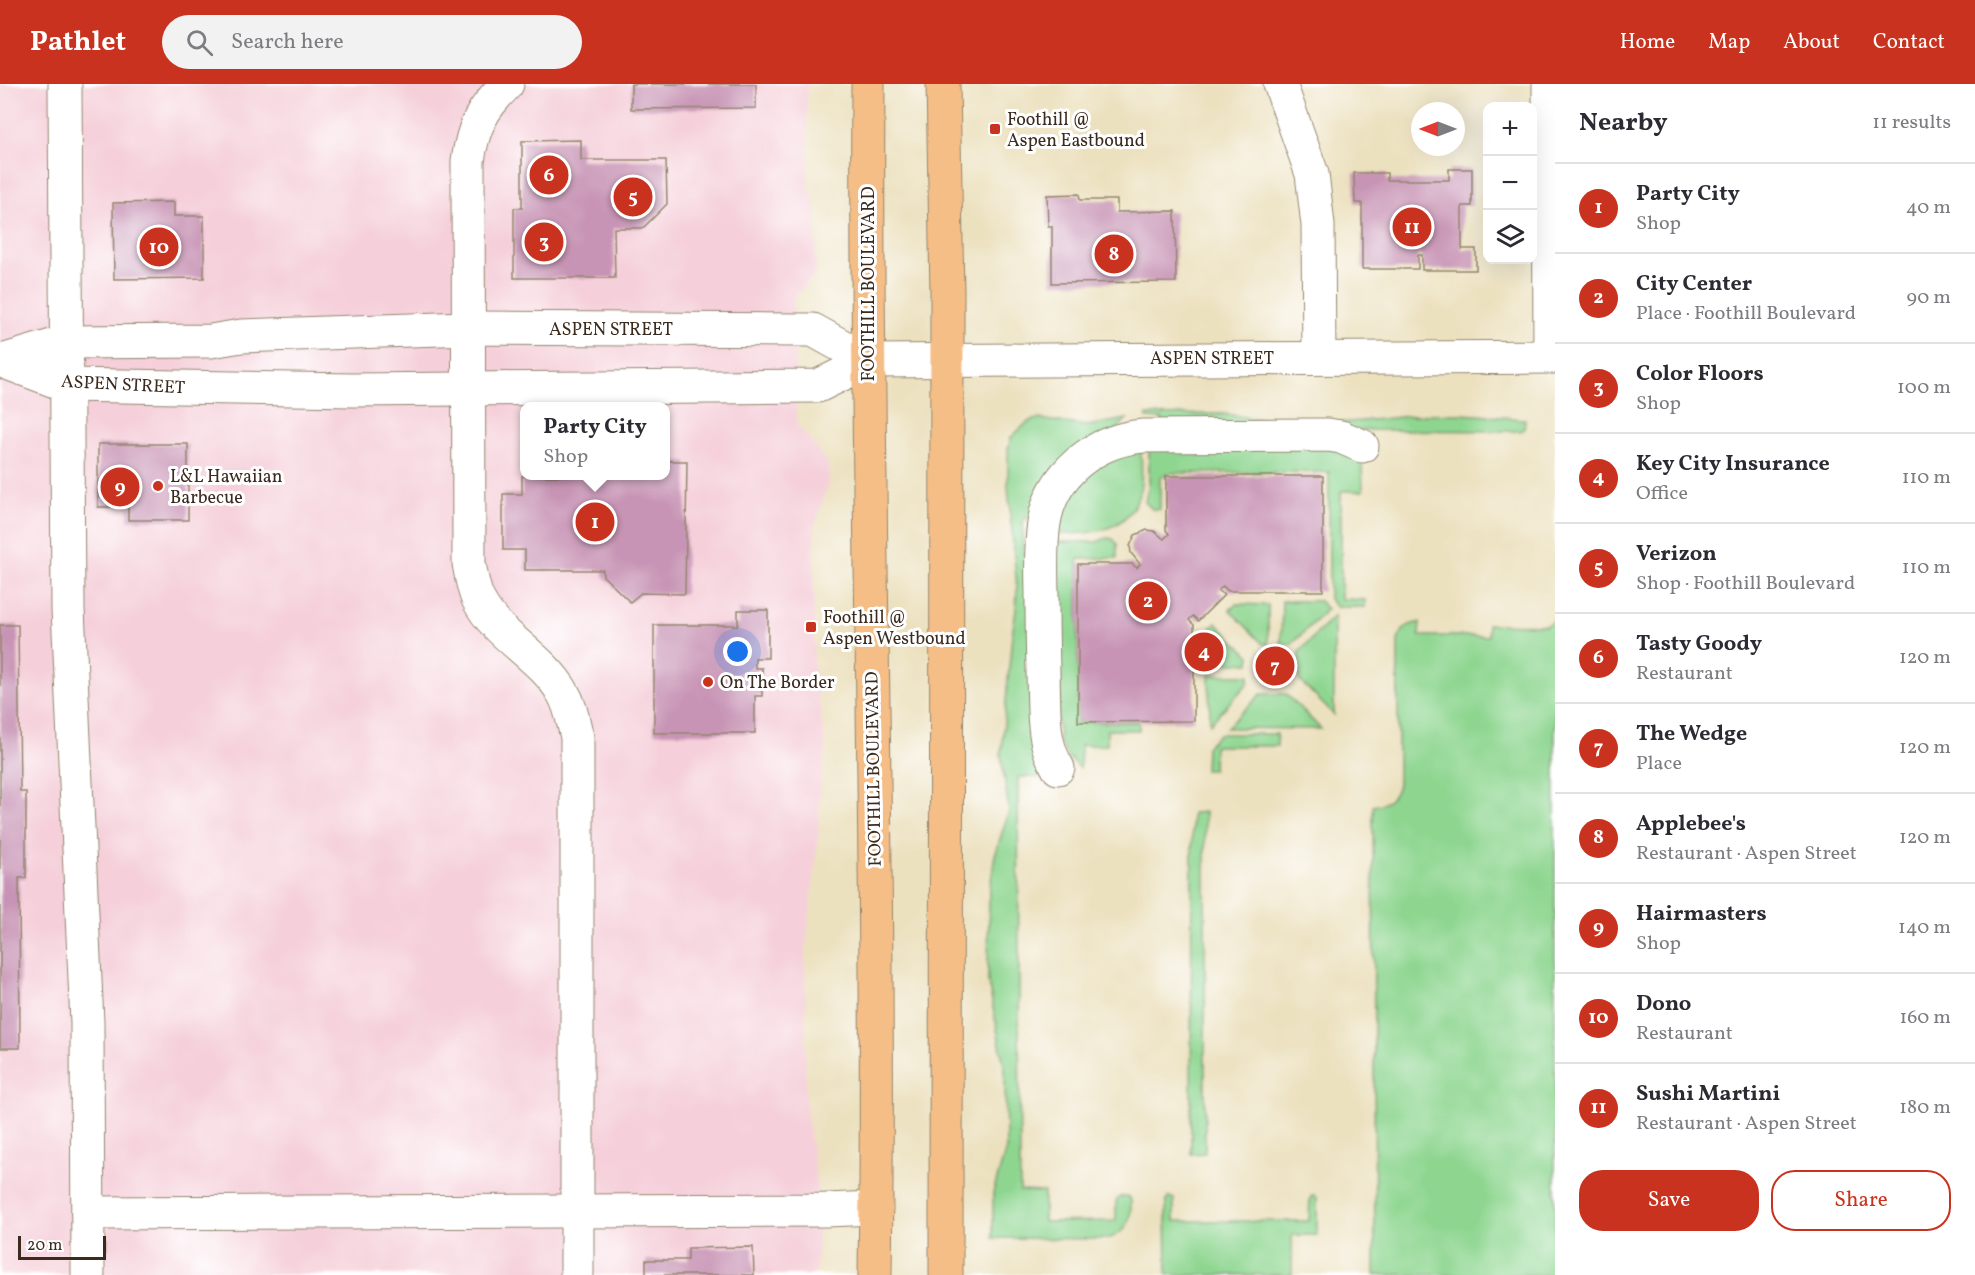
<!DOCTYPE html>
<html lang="en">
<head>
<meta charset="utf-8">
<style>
	body { margin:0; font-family:Vollkorn,serif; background:#f2f2f3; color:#2b2b33 }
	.controls { position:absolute; right:18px; top:18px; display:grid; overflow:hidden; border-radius:12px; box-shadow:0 6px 24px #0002 }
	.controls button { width:54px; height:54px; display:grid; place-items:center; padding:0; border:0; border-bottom:2px solid #e1e1e2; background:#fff; color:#2b2b33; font:30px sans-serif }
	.compass { position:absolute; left:1411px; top:18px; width:54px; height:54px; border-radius:50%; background:#fff; box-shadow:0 6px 24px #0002; rotate:270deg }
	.scale { position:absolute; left:18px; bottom:15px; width:88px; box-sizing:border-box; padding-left:6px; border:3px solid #3b2a1e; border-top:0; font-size:16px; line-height:21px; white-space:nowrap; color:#3b2a1e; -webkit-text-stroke:4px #fff; paint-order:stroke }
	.you { position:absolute; left:738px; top:568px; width:21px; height:21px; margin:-15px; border:4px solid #fff; border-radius:50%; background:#1a73e8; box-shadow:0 0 0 9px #1a73e833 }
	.badge { display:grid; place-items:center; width:39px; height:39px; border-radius:50%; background:#c8321e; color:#fff; font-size:20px; font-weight:700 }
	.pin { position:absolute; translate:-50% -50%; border:3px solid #fff; box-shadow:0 2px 6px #0006 }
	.popup { position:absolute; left:520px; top:318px; width:150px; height:78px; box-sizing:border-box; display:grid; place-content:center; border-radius:12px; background:#fff; filter:drop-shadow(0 2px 4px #0005); font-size:20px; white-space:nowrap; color:#7c7c81 }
	.popup b { font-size:22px; color:#2b2b33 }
	.popup::after { content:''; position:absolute; left:50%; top:100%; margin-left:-12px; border:12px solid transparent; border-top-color:#fff }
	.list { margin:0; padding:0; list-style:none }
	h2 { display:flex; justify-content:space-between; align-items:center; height:78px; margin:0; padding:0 24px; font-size:26px }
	h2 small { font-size:20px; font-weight:400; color:#7c7c81 }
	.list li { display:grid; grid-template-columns:39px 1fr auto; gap:18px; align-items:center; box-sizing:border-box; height:90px; padding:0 24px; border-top:2px solid #e1e1e2 }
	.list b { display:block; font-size:22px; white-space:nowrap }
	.list p { margin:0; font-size:20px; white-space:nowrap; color:#7c7c81 }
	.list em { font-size:20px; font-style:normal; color:#7c7c81 }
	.actions { display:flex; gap:12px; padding:18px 24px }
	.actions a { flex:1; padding:14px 0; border:2px solid #c8321e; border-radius:24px; text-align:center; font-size:21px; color:#c8321e }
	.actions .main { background:#c8321e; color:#fff }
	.icon { flex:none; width:33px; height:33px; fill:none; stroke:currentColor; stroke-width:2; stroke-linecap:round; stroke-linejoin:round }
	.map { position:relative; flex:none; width:1555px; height:1191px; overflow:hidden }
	header { display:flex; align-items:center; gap:36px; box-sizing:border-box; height:84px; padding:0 30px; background:#c8321e; color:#fff }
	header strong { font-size:28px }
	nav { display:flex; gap:33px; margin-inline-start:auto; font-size:21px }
	.search { width:420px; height:54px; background:#f2f2f3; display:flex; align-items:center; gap:15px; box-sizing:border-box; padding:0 21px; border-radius:33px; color:#7c7c81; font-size:22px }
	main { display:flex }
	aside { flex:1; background:#fff }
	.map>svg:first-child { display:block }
	.built { fill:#f5cfd9; fill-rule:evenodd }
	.green { fill:#8ed690; stroke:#648057; stroke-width:1.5 }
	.building { fill:#c894b5 }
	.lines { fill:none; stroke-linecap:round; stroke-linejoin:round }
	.minor-casing { stroke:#94866e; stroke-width:35 }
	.major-casing { stroke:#94866e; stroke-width:35 }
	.minor { stroke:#fff; stroke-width:33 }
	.major { stroke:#f6be87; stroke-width:33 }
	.poi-dot { fill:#c8321e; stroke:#fff; stroke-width:2 }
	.labels { text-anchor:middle; stroke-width:6; stroke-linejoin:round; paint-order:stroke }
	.poi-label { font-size:18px; fill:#3b2a1e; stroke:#fff; text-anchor:start }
	.street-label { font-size:18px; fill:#3b2a1e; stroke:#fff }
</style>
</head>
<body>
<header>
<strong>Pathlet</strong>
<div class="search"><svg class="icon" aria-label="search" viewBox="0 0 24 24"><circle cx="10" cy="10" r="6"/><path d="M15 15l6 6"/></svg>Search here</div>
<nav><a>Home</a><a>Map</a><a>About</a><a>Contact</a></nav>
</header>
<main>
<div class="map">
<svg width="1555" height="1191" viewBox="0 0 1555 1191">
	<rect width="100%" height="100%" fill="#fff"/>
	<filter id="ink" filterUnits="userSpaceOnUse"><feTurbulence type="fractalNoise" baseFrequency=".0167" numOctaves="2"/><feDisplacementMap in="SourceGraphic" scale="12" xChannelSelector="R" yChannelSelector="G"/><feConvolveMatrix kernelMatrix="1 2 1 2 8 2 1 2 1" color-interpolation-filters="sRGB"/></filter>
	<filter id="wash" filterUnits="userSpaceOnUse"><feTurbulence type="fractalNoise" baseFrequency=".008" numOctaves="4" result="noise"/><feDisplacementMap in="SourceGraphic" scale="24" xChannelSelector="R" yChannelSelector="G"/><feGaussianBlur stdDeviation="1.35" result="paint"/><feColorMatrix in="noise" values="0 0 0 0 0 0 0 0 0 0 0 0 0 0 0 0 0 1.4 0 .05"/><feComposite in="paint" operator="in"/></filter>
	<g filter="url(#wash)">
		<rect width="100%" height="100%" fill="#ece1bf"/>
		<path class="built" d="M0,0h807l1,104 7,13 1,73 -23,25 4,125 31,40 1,17 -15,47v142l12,79 -6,35 -2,54 -13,117 1,152 11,81 1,53 -3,34h-815zM524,322h142v70h-142z"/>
		<g class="green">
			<path d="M1223,330c36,5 72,10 109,9 34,-1 67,-7 101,-9 31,-2 62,3 92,5l-1,9 -4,3 -158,-1 -200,-6v-5l-15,-1v-3z"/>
			<path d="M1038,335l49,7 40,-7 -87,88 -17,14v32l8,1 14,219 -4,4h-23l2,414 24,1v30l72,-1v-20l3,-4 9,-1 3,4c0,21 -2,32 -24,39l-114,-1v-45l13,-44 -1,-78 -17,-90 1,-87 6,-39 14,-44 -8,-56 11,-120 4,-25 1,-21 -9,-102v-38l3,-11 9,-9 8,-7z"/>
			<path d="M1149,360h177l27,12 9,10 1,25h-22v108l24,1v7h-29l-7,-8v-127l-163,1v3l-6,1v32h-8l-7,-7 4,-19z"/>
			<path d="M1141,361c0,15 2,32 -1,46 -11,44 -53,43 -88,43l27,-59z"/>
			<path d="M1107,454l6,1 4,5v14l-39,1v163h61v8h-32v15h-26l-1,23 -12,-11 -9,-16 -8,-199h45z"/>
			<path d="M1282,517h37l8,8 -35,35h-11z"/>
			<path d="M1236,520l32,1v39h-5l-33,-34z"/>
			<path d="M1334,532v99l-35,-35v-28z"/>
			<path d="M1555,536v655h-180l-2,-469c14,-2 22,-8 25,-22v-144c4,-11 10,-17 22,-17l-1,13h69v-12l58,1z"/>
			<path d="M1216,539l34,33v7h-41l-1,-32z"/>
			<path d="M1209,591h40v7l-39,42z"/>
			<path d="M1261,610h25l35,35 -95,-1z"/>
			<path d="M1219,650h58v12h-63l-1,24h-8l1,-23z"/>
			<path d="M1205,728v341l-14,1 1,-341z"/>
			<path d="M1314,1111l3,3v37h-25v40h-125l-1,-73 3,-5 5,2v22h135l1,-23z"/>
		</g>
		<g id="blocks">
			<g class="building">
				<path d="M631,0h125v24l-125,1z"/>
				<path d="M581,56v20h85l1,44 -24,24h-29l1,50h-101v-70h8v-67z"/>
				<path d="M1449,85h23v37h-10v43h14v21h-54v-15h-4v14h-56v-66h-7l-1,-30h33v7h62z"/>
				<path d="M1079,110l1,6h37v12l58,-1 1,71 -124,1v-57h-4l-1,-31z"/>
				<path d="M174,118v14h30v62l-90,1 -1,-76z"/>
				<path d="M98,360h90v76h-60v-13h-30z"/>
				<path d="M666,377h21l-2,133 -44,-1 -11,9 -27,-26v-6h-78v-20h-22v-56h19v-18h144z"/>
				<path d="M1166,392h157v115h-95l-5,-5 -5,5 6,4 -26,26 -5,-5 -4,4 5,5v96l-116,1v-158h54l5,4 3,-4 -9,-11 -1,-7 5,-11 12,-5 7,1 10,8 5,-5 -3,-4z"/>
				<path d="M738,526h30v48h-13v10h7v28h-7v37h-101v-108h84z"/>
				<path d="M0,541h18l2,167h6v86h-7l1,170h-20z"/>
				<path d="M753,1163l1,28h-108v-15h42v-12z"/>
			</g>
		</g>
	</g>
	<g filter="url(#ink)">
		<use href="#blocks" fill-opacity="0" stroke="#94866e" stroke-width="1.5"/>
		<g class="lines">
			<defs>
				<g id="minor">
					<path d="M65,0l3,525 19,414 1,252"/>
					<path d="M507,0c-25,25 -34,42 -39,77l1,402c2,12 4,26 9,36 19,38 64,57 85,94 8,13 10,29 14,44v538"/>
					<path d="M1280,0l32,90 6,51 1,133"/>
					<path d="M1549,0l1,272"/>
					<path d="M2,277l64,24 287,5 465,-4 51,-25 686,-4"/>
					<path d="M2,277l63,-19 146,-1 30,-5 227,-8 345,2 56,31"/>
					<path d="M1058,684c-11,-18 -13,-35 -14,-56 -1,-37 -2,-74 -2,-111 0,-26 -2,-53 2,-78 8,-50 51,-83 99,-87l185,-1 13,2 21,9"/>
					<path d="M88,1129l738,-3 50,-2"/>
				</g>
				<g id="major">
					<path d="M868,0c-3,397 13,794 7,1191"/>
					<path d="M943,0l4,209 -1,982"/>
				</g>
			</defs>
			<use href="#minor" class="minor-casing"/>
			<use href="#major" class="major-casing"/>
			<use href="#minor" class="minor"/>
			<use href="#major" class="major"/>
		</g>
	</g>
	<g class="poi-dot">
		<rect x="989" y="39" width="12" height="12" rx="3"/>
		<circle cx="158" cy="402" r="6"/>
		<rect x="805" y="537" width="12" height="12" rx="3"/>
		<circle cx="708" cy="598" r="6"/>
	</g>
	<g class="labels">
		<g class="poi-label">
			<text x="1007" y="41">Foothill @<tspan x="1007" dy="21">Aspen Eastbound</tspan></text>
			<text x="170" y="398">L&amp;L Hawaiian<tspan x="170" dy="21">Barbecue</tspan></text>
			<text x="823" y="539">Foothill @<tspan x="823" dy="21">Aspen Westbound</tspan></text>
			<text x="720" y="604">On The Border</text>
		</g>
		<g class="street-label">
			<text transform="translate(868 200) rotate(-90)" y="6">FOOTHILL BOULEVARD</text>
			<text x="611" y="251">ASPEN STREET</text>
			<text x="1212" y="280">ASPEN STREET</text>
			<text transform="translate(123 300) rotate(3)" y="6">ASPEN STREET</text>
			<text transform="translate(873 685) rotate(-91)" y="6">FOOTHILL BOULEVARD</text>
		</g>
	</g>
</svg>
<div class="controls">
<button>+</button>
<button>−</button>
<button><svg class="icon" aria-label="layers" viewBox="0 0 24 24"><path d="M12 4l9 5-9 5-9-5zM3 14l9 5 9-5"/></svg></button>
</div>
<svg class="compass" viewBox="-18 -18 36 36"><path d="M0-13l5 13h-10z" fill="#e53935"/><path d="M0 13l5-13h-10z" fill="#7c7c81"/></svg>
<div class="scale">20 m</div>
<div class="you"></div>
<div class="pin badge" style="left:595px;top:438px">1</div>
<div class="popup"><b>Party City</b>Shop</div>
<div class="pin badge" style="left:1148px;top:517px">2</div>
<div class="pin badge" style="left:544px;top:158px">3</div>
<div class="pin badge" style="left:1204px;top:568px">4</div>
<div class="pin badge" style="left:633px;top:113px">5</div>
<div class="pin badge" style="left:549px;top:91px">6</div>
<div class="pin badge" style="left:1275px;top:582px">7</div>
<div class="pin badge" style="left:1114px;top:170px">8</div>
<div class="pin badge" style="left:120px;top:403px">9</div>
<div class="pin badge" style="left:159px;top:163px">10</div>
<div class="pin badge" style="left:1412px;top:143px">11</div>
</div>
<aside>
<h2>Nearby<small>11 results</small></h2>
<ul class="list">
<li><span class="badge">1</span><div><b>Party City</b><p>Shop</p></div><em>40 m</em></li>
<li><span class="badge">2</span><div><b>City Center</b><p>Place · Foothill Boulevard</p></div><em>90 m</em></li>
<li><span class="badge">3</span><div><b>Color Floors</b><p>Shop</p></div><em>100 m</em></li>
<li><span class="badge">4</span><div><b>Key City Insurance</b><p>Office</p></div><em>110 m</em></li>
<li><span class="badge">5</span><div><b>Verizon</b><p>Shop · Foothill Boulevard</p></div><em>110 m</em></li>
<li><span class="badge">6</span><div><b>Tasty Goody</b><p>Restaurant</p></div><em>120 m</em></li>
<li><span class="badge">7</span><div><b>The Wedge</b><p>Place</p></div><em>120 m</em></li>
<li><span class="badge">8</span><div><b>Applebee's</b><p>Restaurant · Aspen Street</p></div><em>120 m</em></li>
<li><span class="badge">9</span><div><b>Hairmasters</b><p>Shop</p></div><em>140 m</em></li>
<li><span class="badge">10</span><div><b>Dono</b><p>Restaurant</p></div><em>160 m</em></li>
<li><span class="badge">11</span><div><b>Sushi Martini</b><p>Restaurant · Aspen Street</p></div><em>180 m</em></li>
</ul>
<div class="actions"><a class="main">Save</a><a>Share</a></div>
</aside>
</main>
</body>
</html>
